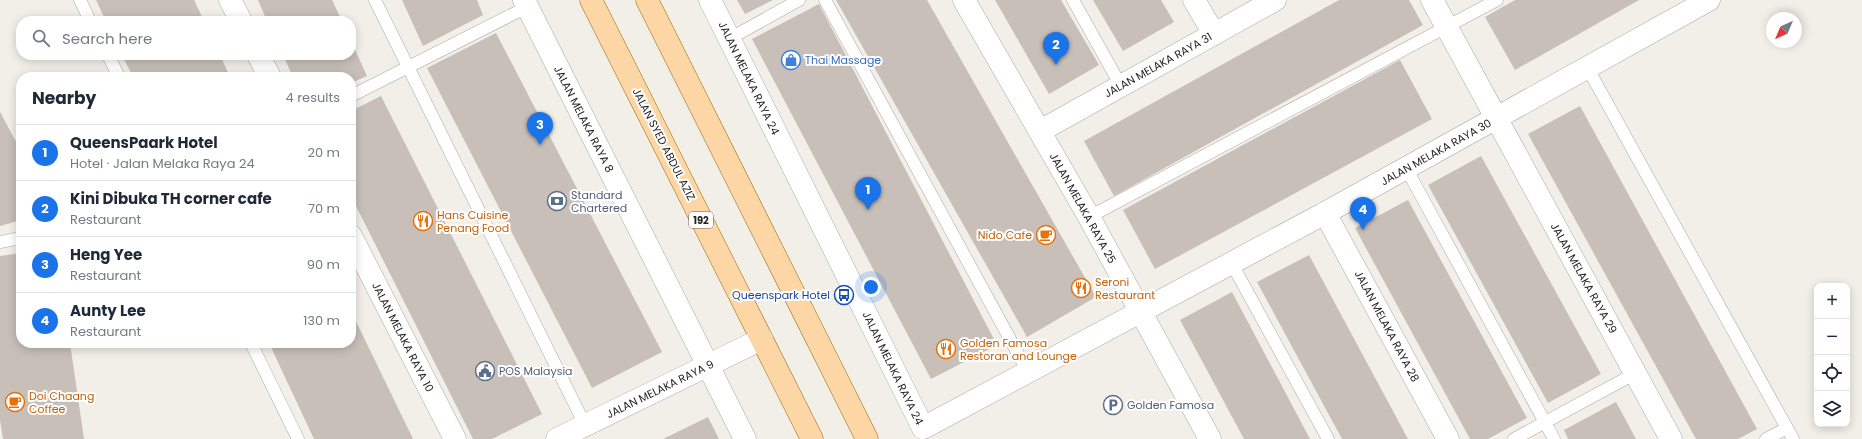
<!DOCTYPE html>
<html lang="en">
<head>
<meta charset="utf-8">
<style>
	body { margin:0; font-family:Poppins,sans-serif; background:#f6f6f7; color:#1f2937 }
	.controls { position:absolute; right:12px; bottom:12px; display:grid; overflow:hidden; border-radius:8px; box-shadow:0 2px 10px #0003 }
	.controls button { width:36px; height:36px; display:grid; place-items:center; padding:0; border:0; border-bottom:1px solid #e0e1e3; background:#fff; color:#1f2937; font:20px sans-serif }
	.compass { position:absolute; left:1766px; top:12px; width:36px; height:36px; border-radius:50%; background:#fff; box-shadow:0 2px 10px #0003; rotate:224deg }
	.you { position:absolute; left:871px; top:287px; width:14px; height:14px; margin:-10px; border:3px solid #fff; border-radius:50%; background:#1a73e8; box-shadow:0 0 0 6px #1a73e833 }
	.badge { display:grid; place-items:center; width:26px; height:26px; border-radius:50%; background:#1a73e8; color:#fff; font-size:13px; font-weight:700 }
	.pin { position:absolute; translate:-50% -33px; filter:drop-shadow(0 1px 2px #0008) }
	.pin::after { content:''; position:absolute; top:21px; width:14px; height:12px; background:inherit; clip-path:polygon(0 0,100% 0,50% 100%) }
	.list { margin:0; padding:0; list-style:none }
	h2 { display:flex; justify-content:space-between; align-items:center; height:52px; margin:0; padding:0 16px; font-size:17px }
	h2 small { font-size:13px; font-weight:400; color:#747a83 }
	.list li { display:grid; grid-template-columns:26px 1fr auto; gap:12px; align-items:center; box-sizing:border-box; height:56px; padding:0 16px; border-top:1px solid #e0e1e3 }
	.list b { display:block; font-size:15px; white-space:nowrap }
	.list p { margin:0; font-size:13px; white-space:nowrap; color:#747a83 }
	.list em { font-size:13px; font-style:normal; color:#747a83 }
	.icon { flex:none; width:22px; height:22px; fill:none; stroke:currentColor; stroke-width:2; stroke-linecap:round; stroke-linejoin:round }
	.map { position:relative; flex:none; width:1862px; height:439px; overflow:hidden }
	.search { position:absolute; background:#fff; box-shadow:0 2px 10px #0003; left:16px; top:16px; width:340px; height:44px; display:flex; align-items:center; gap:10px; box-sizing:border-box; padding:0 14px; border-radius:16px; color:#747a83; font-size:15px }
	.panel { position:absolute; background:#fff; box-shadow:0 2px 10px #0003; left:16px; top:72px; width:340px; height:276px; border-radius:16px }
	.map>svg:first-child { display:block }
	.building { fill:#c7bfb8 }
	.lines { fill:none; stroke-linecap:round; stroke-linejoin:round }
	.lane-casing { stroke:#a9a9a9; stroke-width:13 }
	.street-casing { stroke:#a9a9a9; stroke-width:23 }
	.primary-casing { stroke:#a06b00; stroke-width:23 }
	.lane { stroke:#fff; stroke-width:12 }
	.street { stroke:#fff; stroke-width:22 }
	.primary { stroke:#fcd6a4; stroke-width:22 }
	.labels { text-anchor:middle; stroke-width:4; stroke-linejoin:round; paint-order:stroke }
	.shield { fill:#fff; stroke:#646464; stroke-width:1 }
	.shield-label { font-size:10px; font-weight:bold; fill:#222 }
	.shop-label { font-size:11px; fill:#366cbe; stroke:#fff; text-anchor:start }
	.street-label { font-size:11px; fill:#222; stroke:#fff }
	.service-label { font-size:11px; fill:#4e5e75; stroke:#fff; text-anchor:start }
	.food-label { font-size:11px; fill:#c56008; stroke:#fff; text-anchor:start }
	.transit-label { font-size:11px; fill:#164399; stroke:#fff; text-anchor:end }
</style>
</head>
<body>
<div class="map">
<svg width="1862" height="439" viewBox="0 0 1862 439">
	<rect width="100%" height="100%" fill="#f2efe9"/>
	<g class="building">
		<path d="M96,0h98l10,21h-98z"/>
		<path d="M258,0h74l10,21h-75z"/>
		<path d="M402,0h75l6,15 -60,31z"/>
		<path d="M737,0h36l-28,14z"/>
		<path d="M836,0h91l169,297 -69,40z"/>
		<path d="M995,0h66l38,65 -50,29z"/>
		<path d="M1093,0h68l13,22 -51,29z"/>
		<path d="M1339,0h70l14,25 -309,171 -30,-55z"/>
		<path d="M1515,0h124l-124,70 -30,-53z"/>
		<path d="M819,4l178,341 -66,34 -179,-340z"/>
		<path d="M496,33l166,319 -70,36 -165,-320z"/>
		<path d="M351,41l16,35 -16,7v-6h-58l-10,-22h68z"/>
		<path d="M122,55h98l10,22h-97z"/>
		<path d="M1400,60l32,59 -277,150 -32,-59z"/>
		<path d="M381,96l161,318 -50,25h-19l-122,-243v-85z"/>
		<path d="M1580,106l177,323 -19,10h-42l-168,-305z"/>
		<path d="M0,112l21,39v69l-21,6z"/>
		<path d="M1481,156l120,218 -53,29 -120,-218z"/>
		<path d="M1408,200l119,218 -39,21h-18l-115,-211z"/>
		<path d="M21,253v90h49l14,96h-81l-3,-19v-164z"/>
		<path d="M1309,255l99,184h-66l-85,-157z"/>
		<path d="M1232,292l78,147h-66l-64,-119z"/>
		<path d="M351,311l62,128h-99l-45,-96h82z"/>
		<path d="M1616,402l20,37h-68l-4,-9z"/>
		<path d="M708,417l11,22h-56z"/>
	</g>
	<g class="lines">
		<defs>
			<g id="lane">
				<path d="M80,0l10,21"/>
				<path d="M375,0l210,425"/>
				<path d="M825,0l203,372"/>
				<path d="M1073,0l48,86"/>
				<path d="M729,39l70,-39"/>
				<path d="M108,55l11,22"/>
				<path d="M1587,67l206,372"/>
				<path d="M351,96l176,-89"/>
				<path d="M1406,168l148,271"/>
				<path d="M1089,217l408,-217"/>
				<path d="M0,242l21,-4"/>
				<path d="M1232,264l96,175"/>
				<path d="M251,343l47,96"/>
				<path d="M1514,439l122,-66"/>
				<path d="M1766,439l21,-11"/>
			</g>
			<g id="street">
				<path d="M230,0l11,21"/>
				<path d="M524,0l221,439"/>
				<path d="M710,0l213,428 402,-215 384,-213"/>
				<path d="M964,0l125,217 121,222"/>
				<path d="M1194,0l20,34"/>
				<path d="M1432,0l239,439"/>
				<path d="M258,55l12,22"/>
				<path d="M1040,131l235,-131"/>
				<path d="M1325,213l123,226"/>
				<path d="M351,236l104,203"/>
				<path d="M557,439l205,-100"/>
			</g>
			<g id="primary">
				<path d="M591,0l221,439"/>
				<path d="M647,0l220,439"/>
			</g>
		</defs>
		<use href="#lane" class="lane-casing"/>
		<use href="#street" class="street-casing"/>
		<use href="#primary" class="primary-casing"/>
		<use href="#lane" class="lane"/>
		<use href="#street" class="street"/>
		<use href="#primary" class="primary"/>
	</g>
	<defs>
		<symbol id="shop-ring" viewBox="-11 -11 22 22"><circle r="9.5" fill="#fff" stroke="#3f7fe0" stroke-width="1.5"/><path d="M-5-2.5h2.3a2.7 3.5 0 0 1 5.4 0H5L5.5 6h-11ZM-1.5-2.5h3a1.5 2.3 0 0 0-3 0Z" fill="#3f7fe0"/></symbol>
		<symbol id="bank-ring" viewBox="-11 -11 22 22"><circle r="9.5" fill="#fff" stroke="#5c6f8a" stroke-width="1.5"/><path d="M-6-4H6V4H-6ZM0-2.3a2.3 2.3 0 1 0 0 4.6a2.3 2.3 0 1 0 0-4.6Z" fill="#5c6f8a"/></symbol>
		<symbol id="restaurant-ring" viewBox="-11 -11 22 22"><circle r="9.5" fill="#fff" stroke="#e8710a" stroke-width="1.5"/><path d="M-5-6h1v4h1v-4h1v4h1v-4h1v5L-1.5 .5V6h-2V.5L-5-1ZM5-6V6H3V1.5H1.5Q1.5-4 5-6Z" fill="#e8710a"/></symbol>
		<symbol id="cafe-ring" viewBox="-11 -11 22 22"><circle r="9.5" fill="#fff" stroke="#e8710a" stroke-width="1.5"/><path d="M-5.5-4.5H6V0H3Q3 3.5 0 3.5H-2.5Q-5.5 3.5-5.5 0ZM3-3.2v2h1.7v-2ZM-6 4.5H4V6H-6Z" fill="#e8710a"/></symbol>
		<symbol id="bus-ring" viewBox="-11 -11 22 22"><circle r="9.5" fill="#fff" stroke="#1a4fb4" stroke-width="1.5"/><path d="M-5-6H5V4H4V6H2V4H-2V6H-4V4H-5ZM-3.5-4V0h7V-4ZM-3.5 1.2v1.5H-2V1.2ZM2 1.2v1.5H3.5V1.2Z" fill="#1a4fb4"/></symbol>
		<symbol id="civic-ring" viewBox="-11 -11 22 22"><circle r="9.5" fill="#fff" stroke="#5c6f8a" stroke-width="1.5"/><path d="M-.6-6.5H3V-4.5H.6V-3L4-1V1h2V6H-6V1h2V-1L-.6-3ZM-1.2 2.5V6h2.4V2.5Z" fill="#5c6f8a"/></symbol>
		<symbol id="parking-ring" viewBox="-11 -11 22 22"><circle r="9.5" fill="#fff" stroke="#5c6f8a" stroke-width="1.5"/><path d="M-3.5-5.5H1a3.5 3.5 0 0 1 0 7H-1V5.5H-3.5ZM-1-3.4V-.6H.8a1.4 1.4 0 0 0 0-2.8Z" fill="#5c6f8a"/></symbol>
	</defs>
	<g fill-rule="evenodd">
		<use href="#shop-ring" x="780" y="49" width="22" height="22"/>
		<use href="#bank-ring" x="546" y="190" width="22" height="22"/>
		<use href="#restaurant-ring" x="412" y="210" width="22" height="22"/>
		<use href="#cafe-ring" x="1035" y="224" width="22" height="22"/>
		<use href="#restaurant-ring" x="1070" y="277" width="22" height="22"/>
		<use href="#bus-ring" x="833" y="284" width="22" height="22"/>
		<use href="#restaurant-ring" x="935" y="338" width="22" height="22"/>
		<use href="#civic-ring" x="474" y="360" width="22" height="22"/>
		<use href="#cafe-ring" x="4" y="391" width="22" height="22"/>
		<use href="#parking-ring" x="1102" y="394" width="22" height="22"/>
	</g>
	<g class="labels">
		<rect class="shield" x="689" y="212" width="24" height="16" rx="3"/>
		<g class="shield-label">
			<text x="701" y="224">192</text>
		</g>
		<g class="shop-label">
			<text x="805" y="64">Thai Massage</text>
		</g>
		<g class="street-label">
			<text transform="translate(1158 65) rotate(-29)" y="4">JALAN MELAKA RAYA 31</text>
			<text transform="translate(749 78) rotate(64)" y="4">JALAN MELAKA RAYA 24</text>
			<text transform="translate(584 119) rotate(63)" y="4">JALAN MELAKA RAYA 8</text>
			<text transform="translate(664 144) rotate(63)" y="4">JALAN SYED ABDUL AZIZ</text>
			<text transform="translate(1436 152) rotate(-29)" y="4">JALAN MELAKA RAYA 30</text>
			<text transform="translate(1083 208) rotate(61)" y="4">JALAN MELAKA RAYA 25</text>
			<text transform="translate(1584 278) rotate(61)" y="4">JALAN MELAKA RAYA 29</text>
			<text transform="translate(1387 326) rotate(62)" y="4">JALAN MELAKA RAYA 28</text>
			<text transform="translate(403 337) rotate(63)" y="4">JALAN MELAKA RAYA 10</text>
			<text transform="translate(893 368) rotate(64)" y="4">JALAN MELAKA RAYA 24</text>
			<text transform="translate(660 389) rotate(-26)" y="4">JALAN MELAKA RAYA 9</text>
		</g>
		<g class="service-label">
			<text x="571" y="199">Standard<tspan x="571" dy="13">Chartered</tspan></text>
			<text x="499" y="375">POS Malaysia</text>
			<text x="1127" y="409">Golden Famosa</text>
		</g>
		<g class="food-label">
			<text x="437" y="219">Hans Cuisine<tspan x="437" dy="13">Penang Food</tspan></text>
			<text x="1032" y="239" text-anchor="end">Nido Cafe</text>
			<text x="1095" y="286">Seroni<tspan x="1095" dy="13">Restaurant</tspan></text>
			<text x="960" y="347">Golden Famosa<tspan x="960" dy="13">Restoran and Lounge</tspan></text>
			<text x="29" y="400">Doi Chaang<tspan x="29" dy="13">Coffee</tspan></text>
		</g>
		<g class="transit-label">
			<text x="830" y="299">Queenspark Hotel</text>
		</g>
	</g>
</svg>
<div class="controls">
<button>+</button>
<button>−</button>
<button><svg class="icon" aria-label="locate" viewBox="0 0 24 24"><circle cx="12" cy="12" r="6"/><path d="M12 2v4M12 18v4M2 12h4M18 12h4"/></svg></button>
<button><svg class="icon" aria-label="layers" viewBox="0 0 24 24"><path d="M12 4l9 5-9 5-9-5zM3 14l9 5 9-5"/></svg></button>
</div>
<svg class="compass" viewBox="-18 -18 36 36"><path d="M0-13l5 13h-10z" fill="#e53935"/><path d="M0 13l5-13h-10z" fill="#747a83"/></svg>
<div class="you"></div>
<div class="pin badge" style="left:868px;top:210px">1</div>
<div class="pin badge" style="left:1056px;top:65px">2</div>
<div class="pin badge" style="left:540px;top:145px">3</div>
<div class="pin badge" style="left:1363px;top:230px">4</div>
<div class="search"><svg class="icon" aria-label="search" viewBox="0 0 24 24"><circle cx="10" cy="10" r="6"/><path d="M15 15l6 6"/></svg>Search here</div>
<section class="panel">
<h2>Nearby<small>4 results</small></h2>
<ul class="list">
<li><span class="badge">1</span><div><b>QueensPaark Hotel</b><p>Hotel · Jalan Melaka Raya 24</p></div><em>20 m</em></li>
<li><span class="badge">2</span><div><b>Kini Dibuka TH corner cafe</b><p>Restaurant</p></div><em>70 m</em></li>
<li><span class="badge">3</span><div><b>Heng Yee</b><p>Restaurant</p></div><em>90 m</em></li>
<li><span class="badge">4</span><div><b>Aunty Lee</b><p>Restaurant</p></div><em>130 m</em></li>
</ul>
</section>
</div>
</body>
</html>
